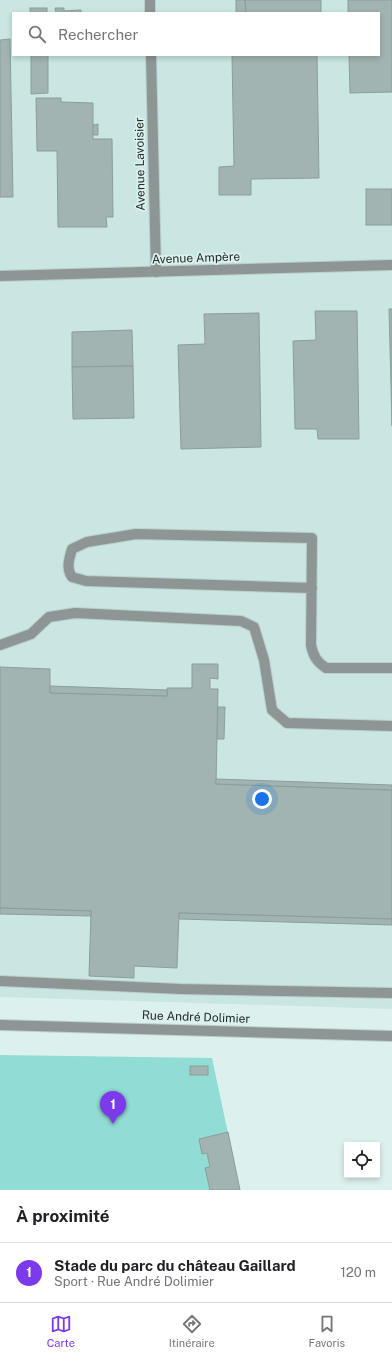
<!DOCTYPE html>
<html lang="fr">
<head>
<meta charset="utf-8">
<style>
	body { margin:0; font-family:"Public Sans",sans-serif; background:#f6f6f6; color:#202124 }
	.controls { position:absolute; right:12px; bottom:12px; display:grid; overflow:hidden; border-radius:0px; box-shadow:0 2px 6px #0003 }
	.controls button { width:36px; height:36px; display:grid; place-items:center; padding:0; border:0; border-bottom:1px solid #e0e0e0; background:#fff; color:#202124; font:20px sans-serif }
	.you { position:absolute; left:262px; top:799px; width:14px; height:14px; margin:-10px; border:3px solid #fff; border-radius:50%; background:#1a73e8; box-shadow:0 0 0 6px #1a73e833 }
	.badge { display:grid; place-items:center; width:26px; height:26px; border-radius:50%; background:#7c3aed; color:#fff; font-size:13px; font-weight:700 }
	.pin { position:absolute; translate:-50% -33px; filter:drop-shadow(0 1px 2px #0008) }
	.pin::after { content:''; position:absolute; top:21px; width:14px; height:12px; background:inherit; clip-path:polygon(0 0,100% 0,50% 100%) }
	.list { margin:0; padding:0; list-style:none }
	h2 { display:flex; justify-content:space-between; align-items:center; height:52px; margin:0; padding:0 16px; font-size:17px }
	h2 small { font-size:13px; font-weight:400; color:#757577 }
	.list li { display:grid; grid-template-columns:26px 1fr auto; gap:12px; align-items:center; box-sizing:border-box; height:60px; padding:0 16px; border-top:1px solid #e0e0e0 }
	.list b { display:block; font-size:15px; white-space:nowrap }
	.list p { margin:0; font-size:13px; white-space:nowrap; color:#757577 }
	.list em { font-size:13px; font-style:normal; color:#757577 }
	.icon { flex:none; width:22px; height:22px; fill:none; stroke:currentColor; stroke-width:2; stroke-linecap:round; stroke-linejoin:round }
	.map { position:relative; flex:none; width:392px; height:1190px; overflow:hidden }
	.search { position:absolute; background:#fff; box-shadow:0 2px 6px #0003; left:12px; right:12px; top:12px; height:44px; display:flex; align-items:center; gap:10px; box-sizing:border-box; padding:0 14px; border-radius:0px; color:#757577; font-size:15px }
	.sheet { height:112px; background:#fff }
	nav { display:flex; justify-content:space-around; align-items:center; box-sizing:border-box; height:56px; border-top:1px solid #e0e0e0; background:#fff; font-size:11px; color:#757577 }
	nav a { display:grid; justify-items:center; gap:2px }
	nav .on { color:#7c3aed }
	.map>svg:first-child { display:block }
	.built { fill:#c9e6e2; fill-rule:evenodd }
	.green { fill:#91dcd4 }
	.building { fill:#a1b4b1; stroke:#8b9e9b }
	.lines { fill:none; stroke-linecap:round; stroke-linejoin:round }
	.service-casing { stroke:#bbcecb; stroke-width:12 }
	.minor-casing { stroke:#bbcecb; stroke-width:12 }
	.tertiary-casing { stroke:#bbcecb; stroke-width:12 }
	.service { stroke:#8e9695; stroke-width:10 }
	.minor { stroke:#8e9695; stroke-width:10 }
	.tertiary { stroke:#8e9695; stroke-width:10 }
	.labels { text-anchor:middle; stroke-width:3.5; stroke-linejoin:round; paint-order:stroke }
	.street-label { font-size:12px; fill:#242c2b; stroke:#dcf1ee }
</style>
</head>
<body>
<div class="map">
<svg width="392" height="1190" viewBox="0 0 392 1190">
	<rect width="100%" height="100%" fill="#dcf1ee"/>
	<path class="built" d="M0,0h392v1009l-392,-12zM13,13h366v42h-366z"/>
	<path class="green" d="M0,1055l212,3 28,132h-240z"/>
	<g class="building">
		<path d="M236,0h9l1,13h-10z"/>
		<path d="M245,0h76v13h-75z"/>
		<path d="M348,0h44v92l-42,1 -1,-38h30v-42h-31z"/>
		<rect x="30" y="8" width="17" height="5"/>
		<path d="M55,8h9v3l17,-1v3h-25z"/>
		<path d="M10,39l3,158h-13v-157z"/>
		<path d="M31,55h17v38l-17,1z"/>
		<path d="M232,55h85l2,123 -68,1v16h-32v-28l15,-1z"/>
		<path d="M36,98h25v4l32,1v36h19l1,78h-7l1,10h-49l-1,-76h-20z"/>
		<path d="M98,124v11h-5v-10z"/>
		<rect x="366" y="189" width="26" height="36"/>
		<path d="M389,309h3v117z"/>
		<path d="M315,311h42l2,128h-41l-1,-10h-22l-2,-88 23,-1z"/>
		<path d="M259,313l2,134 -80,2 -3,-104 27,-1 -1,-30z"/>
		<path d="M132,330l1,36 -61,1v-35z"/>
		<path d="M133,366l1,52 -61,1 -1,-52z"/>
		<path d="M192,664h26v15l-8,-1v11h8l-2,95 176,6v129l-213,-6 -2,55 -43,-2v12l-45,-2 2,-65 -91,-3v-241l50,2v24l117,3v-8h25z"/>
		<path d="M50,686l117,4v6l-117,-3z"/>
		<path d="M218,707h7l-1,32h-7z"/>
		<path d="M216,779l176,6v5l-176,-6z"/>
		<path d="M0,908l91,3v5l-91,-2z"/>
		<path d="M179,913l213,6v6l-213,-6z"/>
		<rect x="190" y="1066" width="18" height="9"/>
		<path d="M228,1132l12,58h-30l-5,-22 5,-1 -3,-14 -5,1 -3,-15z"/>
	</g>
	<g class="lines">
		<defs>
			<g id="service">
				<path d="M312,588l-226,-7 -14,-4c-6,-8 -3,-18 0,-28l15,-7 49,-8 176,4 -1,107c2,11 6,17 15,23h66"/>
				<path d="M0,645l31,-11 18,-17 26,-4 166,8 13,6 10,33 8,50 15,13 105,3"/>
				<path d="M0,981l181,8 211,4"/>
			</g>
			<g id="minor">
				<path d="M150,0v13"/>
				<path d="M151,55l5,217"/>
				<path d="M0,276l392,-11"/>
			</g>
			<path id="tertiary" d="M0,1025l392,11"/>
		</defs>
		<use href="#service" class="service-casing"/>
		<use href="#minor" class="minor-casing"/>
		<use href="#tertiary" class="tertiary-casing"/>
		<use href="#service" class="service"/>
		<use href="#minor" class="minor"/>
		<use href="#tertiary" class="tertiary"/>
	</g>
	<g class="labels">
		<g class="street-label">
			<text transform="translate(140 164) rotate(-91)" y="4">Avenue Lavoisier</text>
			<text transform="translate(196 258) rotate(-2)" y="4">Avenue Ampère</text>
			<text transform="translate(196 1017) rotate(2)" y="4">Rue André Dolimier</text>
		</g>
	</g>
</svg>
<div class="controls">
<button><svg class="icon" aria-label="locate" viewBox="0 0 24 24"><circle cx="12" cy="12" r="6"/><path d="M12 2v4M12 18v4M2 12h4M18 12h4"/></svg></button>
</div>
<div class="you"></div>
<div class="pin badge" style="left:113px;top:1124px">1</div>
<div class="search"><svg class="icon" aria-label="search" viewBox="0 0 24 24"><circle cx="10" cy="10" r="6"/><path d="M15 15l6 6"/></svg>Rechercher</div>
</div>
<section class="sheet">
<h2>À proximité<small></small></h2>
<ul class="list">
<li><span class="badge">1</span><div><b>Stade du parc du château Gaillard</b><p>Sport · Rue André Dolimier</p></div><em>120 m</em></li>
</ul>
</section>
<nav>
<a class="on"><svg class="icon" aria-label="map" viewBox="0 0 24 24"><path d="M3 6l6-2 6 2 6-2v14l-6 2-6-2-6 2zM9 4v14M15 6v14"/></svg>Carte</a>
<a><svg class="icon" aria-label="directions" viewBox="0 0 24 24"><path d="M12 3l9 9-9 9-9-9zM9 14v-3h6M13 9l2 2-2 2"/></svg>Itinéraire</a>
<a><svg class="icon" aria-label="saved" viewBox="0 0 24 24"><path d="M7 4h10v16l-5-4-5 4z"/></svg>Favoris</a>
</nav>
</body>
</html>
